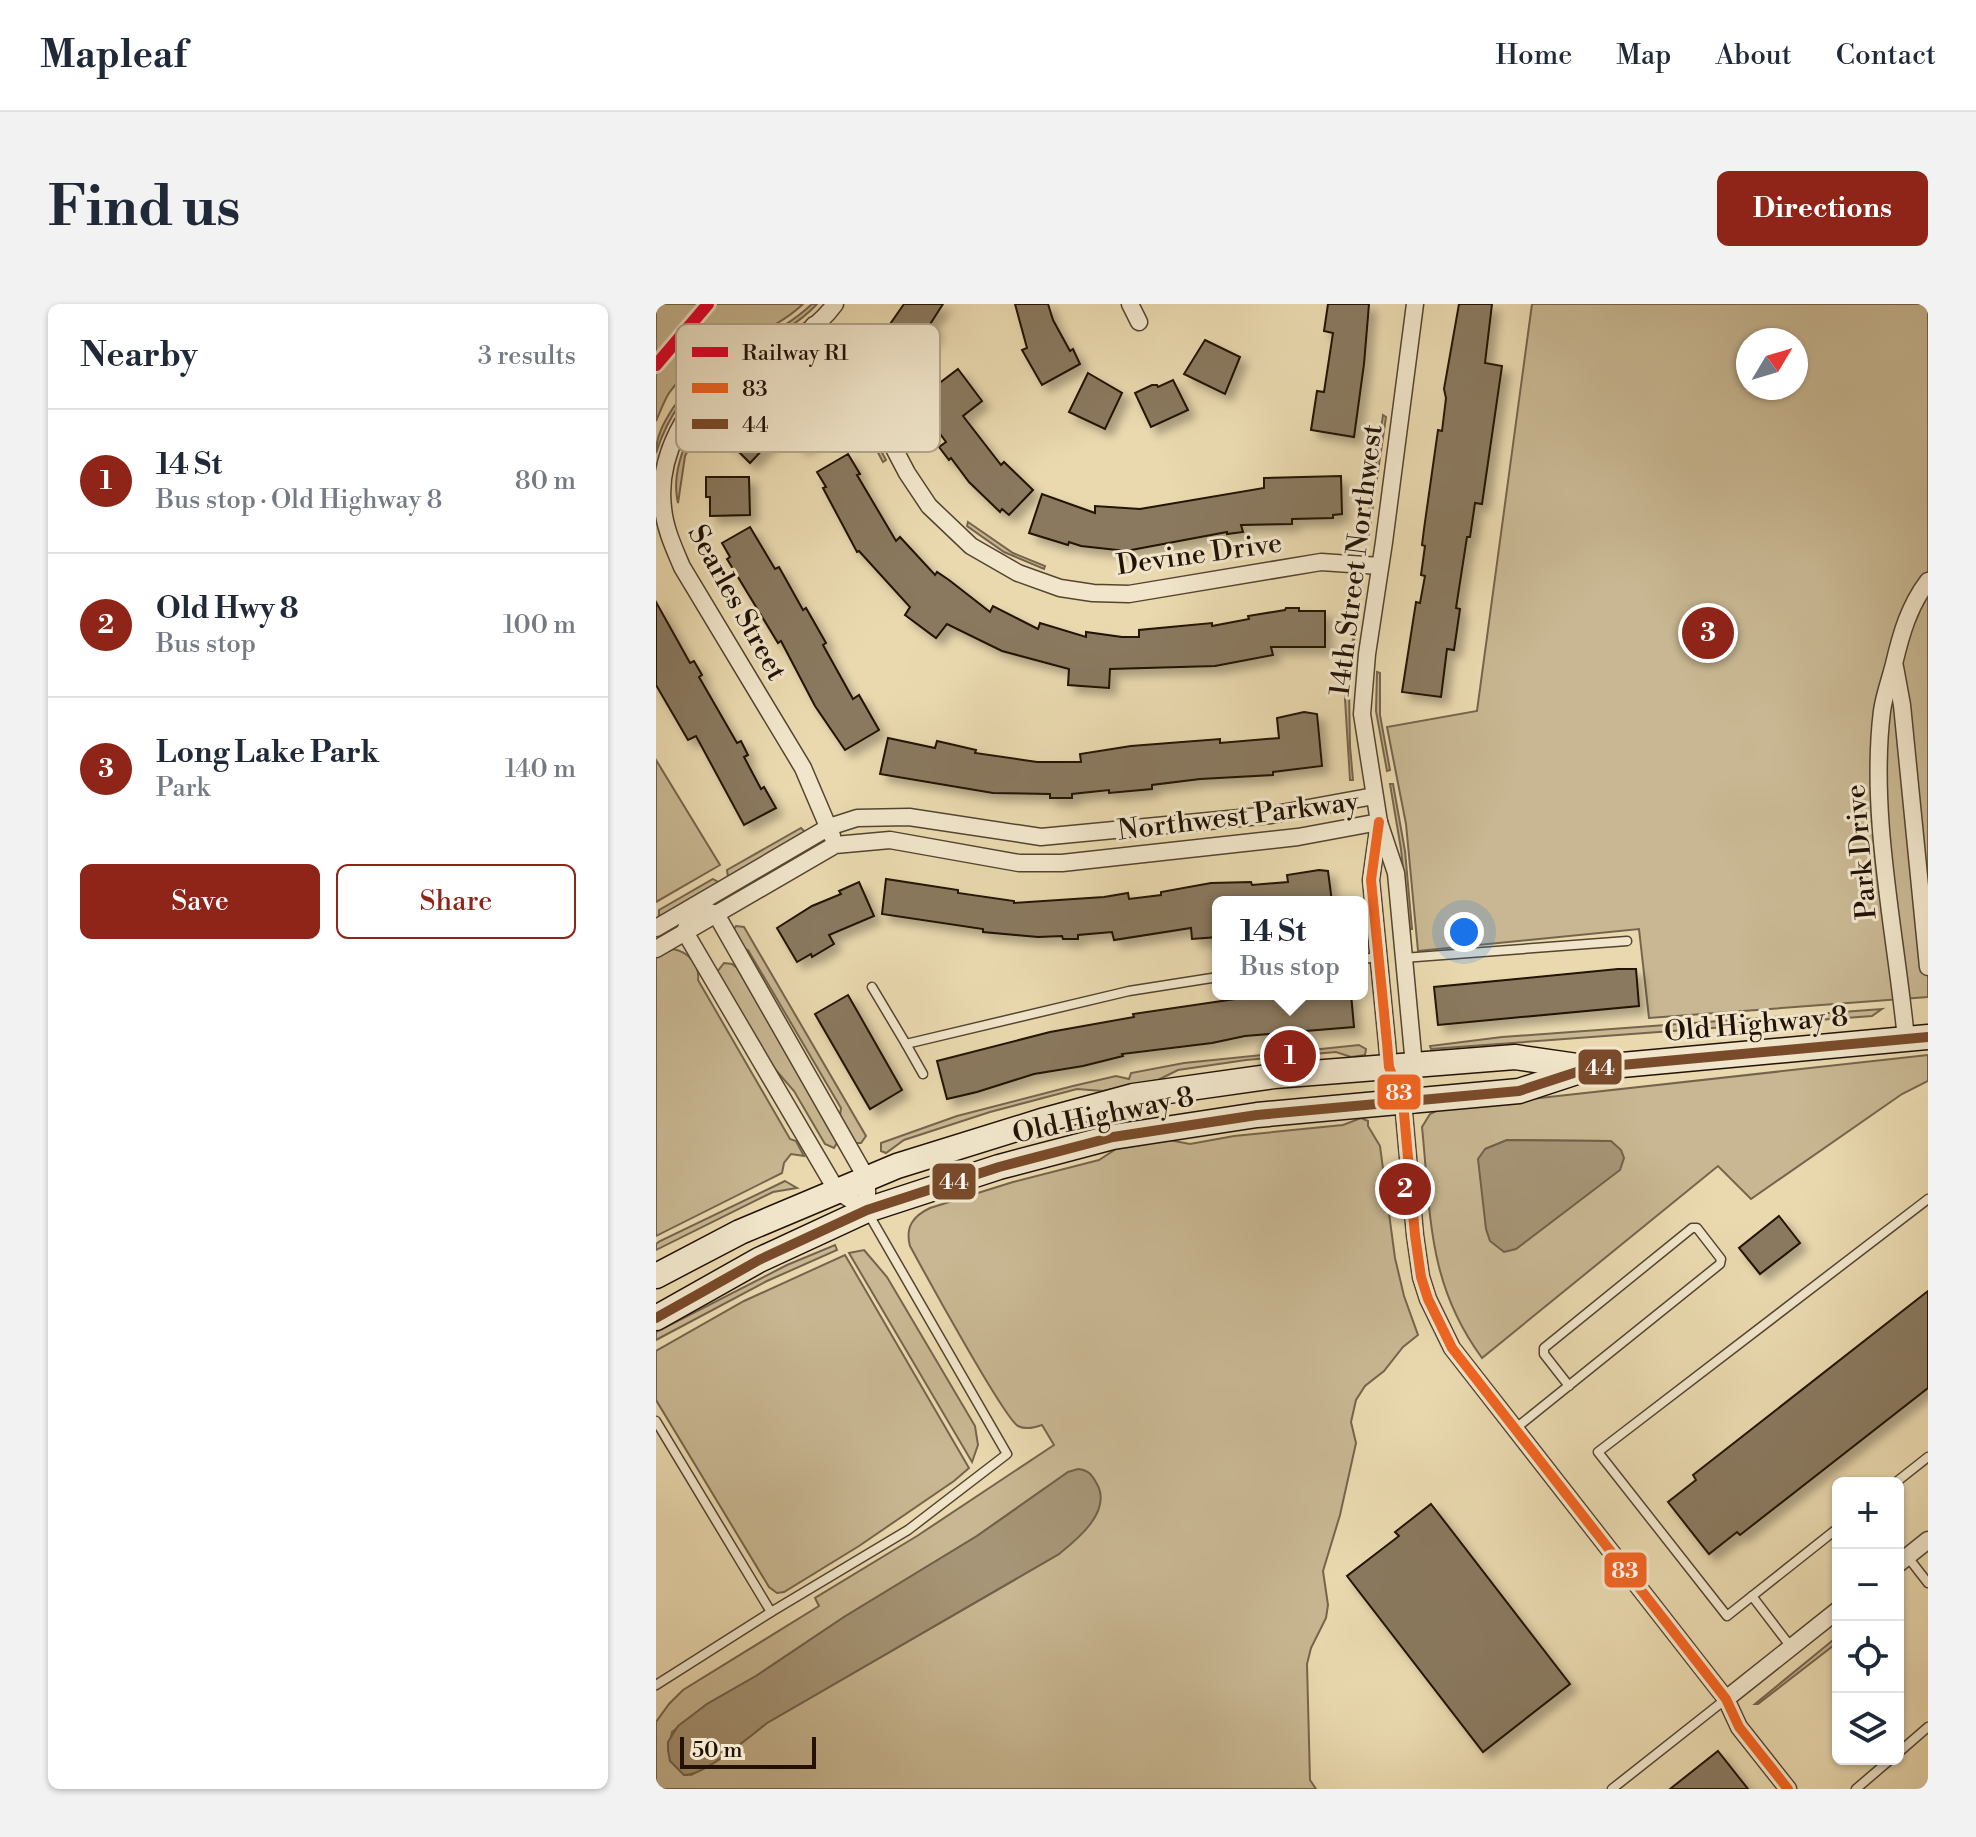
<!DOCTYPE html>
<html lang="en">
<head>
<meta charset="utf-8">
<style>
	body { margin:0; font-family:"Libre Bodoni",serif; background:#f2f2f3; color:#1f2937 }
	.controls { position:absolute; right:24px; bottom:24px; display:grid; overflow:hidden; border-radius:12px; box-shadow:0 2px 6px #0004 }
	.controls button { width:72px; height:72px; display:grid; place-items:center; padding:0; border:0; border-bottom:2px solid #e0e1e3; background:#fff; color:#1f2937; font:40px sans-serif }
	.compass { position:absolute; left:1080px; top:24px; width:72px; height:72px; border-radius:50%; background:#fff; box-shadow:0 2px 6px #0004; rotate:52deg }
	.scale { position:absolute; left:24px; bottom:20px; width:136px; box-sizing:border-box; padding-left:8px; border:4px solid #221206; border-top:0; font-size:22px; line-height:28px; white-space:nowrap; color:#221206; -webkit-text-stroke:6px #f1e6cb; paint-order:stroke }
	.you { position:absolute; left:808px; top:628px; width:28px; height:28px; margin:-20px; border:6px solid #fff; border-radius:50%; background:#1a73e8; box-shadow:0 0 0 12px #1a73e833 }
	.badge { display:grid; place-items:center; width:52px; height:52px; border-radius:50%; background:#8f2418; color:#fff; font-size:26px; font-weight:700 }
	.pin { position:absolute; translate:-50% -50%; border:4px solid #fff; box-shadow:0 2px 8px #0006 }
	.popup { position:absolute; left:556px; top:592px; width:156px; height:104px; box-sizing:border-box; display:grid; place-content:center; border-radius:12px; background:#fff; filter:drop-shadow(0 2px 6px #0005); font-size:26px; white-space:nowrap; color:#747a83 }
	.popup b { font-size:30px; color:#1f2937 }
	.popup::after { content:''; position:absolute; left:50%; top:100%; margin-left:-16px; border:16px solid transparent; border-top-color:#fff }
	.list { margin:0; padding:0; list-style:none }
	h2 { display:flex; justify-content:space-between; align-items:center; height:104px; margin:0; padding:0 32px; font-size:34px }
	h2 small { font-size:26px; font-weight:400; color:#747a83 }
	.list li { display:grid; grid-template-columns:52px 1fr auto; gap:24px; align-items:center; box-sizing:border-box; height:144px; padding:0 32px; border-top:2px solid #e0e1e3 }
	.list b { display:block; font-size:30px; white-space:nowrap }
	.list p { margin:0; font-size:26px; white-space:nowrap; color:#747a83 }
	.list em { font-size:26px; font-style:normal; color:#747a83 }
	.actions { display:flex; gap:16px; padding:24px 32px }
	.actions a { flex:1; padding:18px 0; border:2px solid #8f2418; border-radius:12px; text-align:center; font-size:28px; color:#8f2418 }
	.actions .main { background:#8f2418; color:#fff }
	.icon { flex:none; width:44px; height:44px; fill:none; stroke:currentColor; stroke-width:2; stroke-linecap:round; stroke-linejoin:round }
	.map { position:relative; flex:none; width:1272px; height:1485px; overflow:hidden; border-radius:12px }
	header { display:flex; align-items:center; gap:48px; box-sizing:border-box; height:112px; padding:0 40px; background:#fff; border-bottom:2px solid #e0e1e3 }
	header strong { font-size:38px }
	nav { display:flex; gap:44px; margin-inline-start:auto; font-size:28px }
	.intro { display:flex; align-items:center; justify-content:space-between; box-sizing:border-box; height:192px; padding:0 48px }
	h1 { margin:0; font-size:56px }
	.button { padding:20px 36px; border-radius:12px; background:#8f2418; color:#fff; font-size:28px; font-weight:700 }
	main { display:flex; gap:48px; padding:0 48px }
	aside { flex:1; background:#fff; border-radius:12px; box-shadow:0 2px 6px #0004 }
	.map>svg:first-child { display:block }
	.green { fill:#c8b792; stroke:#75644c; stroke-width:2; fill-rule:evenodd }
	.water { fill:#a69576; stroke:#716149; stroke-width:2 }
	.building { fill:#8a795e; stroke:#221206; stroke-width:2; filter:url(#shadow) }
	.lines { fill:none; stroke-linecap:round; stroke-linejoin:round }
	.lane-casing { stroke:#544430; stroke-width:11 }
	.street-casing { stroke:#544430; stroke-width:19 }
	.secondary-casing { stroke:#221206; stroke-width:27 }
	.lane { stroke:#f1e6cb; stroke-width:8 }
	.street { stroke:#f1e6cb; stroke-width:16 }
	.secondary { stroke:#f1e6cb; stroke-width:24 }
	.bus-1-casing { stroke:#f1e6cb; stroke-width:16 }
	.bus-2-casing { stroke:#f1e6cb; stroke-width:16 }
	.bus-1 { stroke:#f26522; stroke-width:10 }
	.bus-2 { stroke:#7a4b2a; stroke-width:10 }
	.rail-1-casing { stroke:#f1e6cb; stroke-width:18 }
	.rail-1 { stroke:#e4002b; stroke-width:12 }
	.labels { text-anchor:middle; stroke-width:6; stroke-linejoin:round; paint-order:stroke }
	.street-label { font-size:28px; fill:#221206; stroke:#f1e6cb }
	.key { fill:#f1e6cb; stroke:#b3a690; stroke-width:2 }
	.key-label { font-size:22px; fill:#221206 }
	.line-badge { stroke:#f1e6cb; stroke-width:3 }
	.badge-label { font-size:22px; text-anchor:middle; font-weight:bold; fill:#fff }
</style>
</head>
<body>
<header>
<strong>Mapleaf</strong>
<nav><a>Home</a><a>Map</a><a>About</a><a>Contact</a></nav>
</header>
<div class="intro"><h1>Find us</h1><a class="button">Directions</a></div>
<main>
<aside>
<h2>Nearby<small>3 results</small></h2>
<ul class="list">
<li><span class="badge">1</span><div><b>14 St</b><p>Bus stop · Old Highway 8</p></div><em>80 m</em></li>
<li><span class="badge">2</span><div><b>Old Hwy 8</b><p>Bus stop</p></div><em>100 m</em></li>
<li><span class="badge">3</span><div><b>Long Lake Park</b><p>Park</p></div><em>140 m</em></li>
</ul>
<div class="actions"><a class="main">Save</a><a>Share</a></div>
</aside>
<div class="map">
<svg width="1272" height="1485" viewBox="0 0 1272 1485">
	<defs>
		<filter id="shadow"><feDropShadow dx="7" dy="7" stdDeviation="4" flood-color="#0004"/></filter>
	</defs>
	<rect width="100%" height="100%" fill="#ead9af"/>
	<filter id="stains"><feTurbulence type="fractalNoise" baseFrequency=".0025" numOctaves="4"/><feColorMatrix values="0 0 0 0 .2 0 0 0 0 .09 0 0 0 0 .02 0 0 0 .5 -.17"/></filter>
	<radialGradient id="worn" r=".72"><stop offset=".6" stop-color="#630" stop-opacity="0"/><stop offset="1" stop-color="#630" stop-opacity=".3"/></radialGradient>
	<g class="green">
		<path d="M0,0h147c-36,35 -106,48 -134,89 -5,8 -9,19 -13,28z"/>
		<path d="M156,0h5c-27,29 -63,40 -96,60 -32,20 -54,54 -65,89 0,-17 8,-31 17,-45 36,-54 94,-62 139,-104z"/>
		<path d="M876,0h396v693l-279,21 -10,-89 -221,22 -12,-127 -19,-97 90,-16zM1092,36h48v48h-48z"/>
		<path d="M183,26l43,60 25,50 -2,1 -35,-65 -31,-40z"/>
		<path d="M161,47l31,40 38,69 -3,2 -35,-66 -32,-44z"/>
		<path d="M48,110l2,2 -21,40 -7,47c-7,-29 7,-67 26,-89z"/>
		<path d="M727,111l3,2 -18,123 -3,-1z"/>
		<path d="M312,218l45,31 32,13 -1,3 -40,-17 -37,-26z"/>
		<path d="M704,282l-11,102 1,58 3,34h-3l-5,-81z"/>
		<path d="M721,368l3,1v42l10,55 -3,1 -11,-60z"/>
		<path d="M0,456l64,105 -64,37z"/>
		<path d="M734,480h3l12,67 7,78h-3l-8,-80z"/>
		<path d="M145,524l5,5 -78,44 -1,-7z"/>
		<path d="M57,575l7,4 -61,34v-7z"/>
		<path d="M80,622l8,1 122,209 -5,7h-6l-15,-27 1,-8 -93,-158 -6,-2 -10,-16z"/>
		<path d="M17,645c15,3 27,15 25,31l92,159 6,2 8,15 -13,-2 -7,9 -2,10 -126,63v-279z"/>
		<path d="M68,659l8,1 5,4 101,173 -4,7 -9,-4 -31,-53 -26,-30 -51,-89z"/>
		<path d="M1226,705l-10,7 -441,33 -1,-3 72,-9z"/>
		<path d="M703,741l7,4 -1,6 -14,2 -15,-5 -90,8 -68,10 -20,10 -55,11 -26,-2 -87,23 -86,28 -18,13 -5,-2v-8l76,-27 116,-30 43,-10 13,3 2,-6 53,-10z"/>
		<path d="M1272,751v26l-26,13 -151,105 -33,-33 -236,192c-55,-75 -51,-143 -60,-231l8,-13 10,-5zM851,836l103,1 -125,8z"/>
		<path d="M705,814l7,3v5l12,20 15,112 9,38 14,39 -15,12 -19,24 -19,15 -9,14 -5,22 5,21 -16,72 -17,56 5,34 -2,13 -15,30 -4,16 3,116 6,9h-660v-67l13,-18 14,-14 136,-84 -4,-8 102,-62 137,-91 -12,-20c-8,3 -16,5 -24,1 -14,-8 -95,-156 -108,-180 -5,-19 3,-30 20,-38l83,-26 86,-22 17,-11 53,-9 21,4 44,-8 109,-11zM388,1185l15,65 -292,169 -42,33 -34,19 -23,-25 4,-18 35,-28 49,-28 88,-59 133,-81z"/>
		<path d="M129,877l12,7 -24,4 -117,58v-6l4,-3z"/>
		<path d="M179,941l2,5 -70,31 -111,59v-8l131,-67z"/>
		<path d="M208,946l23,27 88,149 3,19 -6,17 -123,-209z"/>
		<path d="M189,951l124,213 -15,13 -95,65 -75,46 -7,1 -8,-6 -113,-187v-49l88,-50z"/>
		<path d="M1182,1332v6l-80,62h-3z"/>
	</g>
	<g class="water">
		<path d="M851,836l104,1 10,9 3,8 -4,12 -104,79 -12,3 -14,-11 -4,-12 -8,-70 7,-10z"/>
		<path d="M422,1165c11,1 14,6 19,15 15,27 -19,55 -38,70l-292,169c-17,13 -63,53 -83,52l-14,-14 -2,-11v-8l10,-16 29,-22 49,-28 88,-59 133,-81 91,-64z"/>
	</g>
	<g class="building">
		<path d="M248,0h39l-14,22 7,4 -21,33 -36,-23z"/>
		<path d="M359,0h33l5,16 17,31 3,-2 7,15 -38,21 -20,-35 5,-2z"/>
		<path d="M672,0h41l-5,60 -10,73 -43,-7 6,-39 7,1 9,-59 -9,-2z"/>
		<path d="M803,0h33l-7,59 17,3 -20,138 -7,-1 -5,34h-3l-11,71 4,1 -6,41 -7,-1 -6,48 -39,-5 14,-90 4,1 5,-27 -4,-1 4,-29 -3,-1 2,-16 14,-99 4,1 4,-33 -2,-9z"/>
		<path d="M549,36l35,17 -15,37 -41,-20z"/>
		<path d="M302,65l24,32 -19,15 38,49 3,-3 29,28 -24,25 -7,-6 -2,3 -31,-30 -18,-24 -2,2 -10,-13 7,-5 -30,-41z"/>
		<path d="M432,69l34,20 -17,36 -36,-17z"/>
		<path d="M517,76l15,30 -37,17 -16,-34 17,-8h5l1,2z"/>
		<path d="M150,78l29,44 -34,22 -15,-23 -36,38 -24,-24 12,-11 -3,-3 17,-17 6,6z"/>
		<path d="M192,150l12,20 -3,1 39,66 4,-4 35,38 2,-3 12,8 41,32 3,-6 45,23 2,-6 46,14v-5l36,5h17v-7l73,-7v3l37,-7 -1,-3 37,-6 1,-2h13v3h26v36h-54l2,8 -58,11 -105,3 -1,19 -41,-3 1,-16 -67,-18 -55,-27 -11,14 -31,-23 5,-8 -51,-56 -2,1 -34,-64 3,-1 -9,-15z"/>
		<path d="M685,172l1,38 -9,1v3l-41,1v5l-51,1 2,7 -16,2v-2l-101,19 -45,-5 -12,-4 -1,3 -39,-12 13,-39 53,19v-7l45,3 124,-21v-10z"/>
		<path d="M50,173h43l1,38 -40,1v-19h-4z"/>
		<path d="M94,223l25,42 4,-2 24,43 3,-2 20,35 -3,2 30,54 6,-4 20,35 -34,20 -30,-44 -34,-65 -3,2 -51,-84 3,-2 -8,-14z"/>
		<path d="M0,298l34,61 4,-2 8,14 -3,2 38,66 4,-2 7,14 -4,2 17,32 3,-2 12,21 -32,17 -48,-89 -8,4 -32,-55z"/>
		<path d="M648,408l13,2 5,52 -49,6v3l-73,4 -48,6v4l-43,4v-3l-37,4v4h-22v-4l-57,-1 -113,-19 8,-36 47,10 2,-7 39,9 -1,3 62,9h44l-1,-8 51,-8 89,-7v4l59,-5 -2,-20z"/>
		<path d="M663,566l9,1 4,31h-114v35l-26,2 -1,-11 -77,12 -2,-8 -34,3v4h-15l-1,-3 -24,1 -55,-5v-3l-101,-15 4,-35 72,11v3l56,8v2l90,-6 24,-4 1,6 32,-4v-3l50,-9 40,-1 1,3 36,-3 -1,-7z"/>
		<path d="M203,578l15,34 -45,19 5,9 -22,13 -1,-3 -14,8 -20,-34 35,-22 29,-12 -2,-3z"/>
		<path d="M962,665h18l3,37 -201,19 -4,-38z"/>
		<path d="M633,690h62l3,33 -109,9 -33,7 -90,11 1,2 -40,10 -49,8 -57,18 -30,7 -10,-38 113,-29 84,-15 -1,-3 109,-16z"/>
		<path d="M192,691l54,95 -32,19 -55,-95z"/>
		<path d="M1123,912l21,27 -40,31 -21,-26z"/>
		<path d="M1272,987v97l-188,147 -3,-3 -28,22 -41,-52 28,-22 -3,-5z"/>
		<path d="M775,1200l139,180 -87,68 -136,-176 52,-40 -4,-4z"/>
		<path d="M1062,1447l30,38h-78z"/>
	</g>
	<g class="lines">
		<defs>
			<g id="lane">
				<path d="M747,654l224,-17"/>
				<path d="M706,655l16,-2"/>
				<path d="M216,683l34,57 223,-53 89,-14"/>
				<path d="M250,740l17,30"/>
				<path d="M0,1117l115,191"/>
				<path d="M860,1124l204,-164 1,-5 -24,-31h-5l-148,120v6l25,32"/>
				<path d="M1239,1179l33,-26"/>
				<path d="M1182,1224l-111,88 -129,-164 330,-253"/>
				<path d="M1251,1252l21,27"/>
				<path d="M1096,1292l39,51"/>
				<path d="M0,1381l115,-73 137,-82 99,-76 -139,-241"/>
				<path d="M1242,1449l30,-26"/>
				<path d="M956,1485l114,-90"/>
				<path d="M1200,1485l35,-30"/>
			</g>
			<g id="street">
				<path d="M474,0l9,18"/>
				<path d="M158,21l53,72 40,76 22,33 42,40 47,27 42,15 33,5 36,1 192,-32 59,4"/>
				<path d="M1239,363l7,38 26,262"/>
				<path d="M723,518l-8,58 16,163 2,24 14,35 12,133 6,42 7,22 24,49 274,351 13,28 49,62"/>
				<path d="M176,532l-29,-68 -121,-201c-8,-19 -17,-38 -19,-59 -6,-50 22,-106 65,-132 36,-21 81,-36 107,-72"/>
				<path d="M37,603l23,7 151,265v31l-30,-19 -152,-259z"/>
				<path d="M0,624l173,-101 28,-9 52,-1 132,20 230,-22 103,-19"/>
				<path d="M0,645l179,-104 55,-5 129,23h43l236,-26 81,-15"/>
				<path d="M1250,735c-10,-105 -37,-223 -24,-328 2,-15 8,-31 12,-47 7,-30 15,-58 34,-83"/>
				<path d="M747,798l11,-37 -18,-192 -17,-51 -17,-108 5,-60 17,-112 31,-238"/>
				<path d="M1242,1260l30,-24"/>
				<path d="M1070,1395l112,-89"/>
			</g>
			<g id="secondary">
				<path d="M0,972l84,-44 157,-66 148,-46 88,-24 141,-20 241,-19 69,10"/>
				<path d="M0,1014l103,-58 108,-50 132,-43 114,-30 144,-22 262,-24 70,-23 339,-31"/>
			</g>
		</defs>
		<use href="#lane" class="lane-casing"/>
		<use href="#street" class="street-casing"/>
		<use href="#secondary" class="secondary-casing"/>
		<use href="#lane" class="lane"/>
		<use href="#street" class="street"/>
		<use href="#secondary" class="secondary"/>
		<defs>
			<path id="bus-1" d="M723,518l-8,58 16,163 2,24 14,35 12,133 6,42 7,22 24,49 274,351 13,28 49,62"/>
			<path id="bus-2" d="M0,1014l103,-58 108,-50 132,-43 114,-30 144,-22 262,-24 70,-23 339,-31"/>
		</defs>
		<use href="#bus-1" class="bus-1-casing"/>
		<use href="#bus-2" class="bus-2-casing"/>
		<use href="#bus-1" class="bus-1"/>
		<use href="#bus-2" class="bus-2"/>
		<defs>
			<path id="rail-1" d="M0,61l52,-61"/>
		</defs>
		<use href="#rail-1" class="rail-1-casing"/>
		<use href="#rail-1" class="rail-1"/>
	</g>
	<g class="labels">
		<g class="street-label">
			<text transform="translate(543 249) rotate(-8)" y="10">Devine Drive</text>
			<text transform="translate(699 256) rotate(-83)" y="10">14th Street Northwest</text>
			<text transform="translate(82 298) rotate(61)" y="10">Searles Street</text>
			<text transform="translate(582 511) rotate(-7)" y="10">Northwest Parkway</text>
			<text transform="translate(1204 548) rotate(-95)" y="10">Park Drive</text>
			<text transform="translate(1100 719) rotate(-5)" y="10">Old Highway 8</text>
			<text transform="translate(447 810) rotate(-12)" y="10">Old Highway 8</text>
		</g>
	</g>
	<rect x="20" y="20" width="264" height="128" rx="12" class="key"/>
	<rect x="36" y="43" width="36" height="10" fill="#e4002b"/>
	<rect x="36" y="79" width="36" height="10" fill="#f26522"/>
	<rect x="36" y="115" width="36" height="10" fill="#7a4b2a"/>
	<g class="key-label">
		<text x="86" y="56">Railway R1</text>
		<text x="86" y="92">83</text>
		<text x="86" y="128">44</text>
	</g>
	<g class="line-badge">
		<rect x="921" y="744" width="46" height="38" rx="8" fill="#7a4b2a"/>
		<rect x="720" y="769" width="46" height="38" rx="8" fill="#f26522"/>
		<rect x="275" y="858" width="46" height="39" rx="8" fill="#7a4b2a"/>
		<rect x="947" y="1247" width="45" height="38" rx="8" fill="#f26522"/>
	</g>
	<g class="badge-label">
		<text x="944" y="771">44</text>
		<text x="743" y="796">83</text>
		<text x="298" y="885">44</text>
		<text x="969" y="1274">83</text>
	</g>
	<rect width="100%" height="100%" filter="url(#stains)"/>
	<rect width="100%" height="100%" fill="url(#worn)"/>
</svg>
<div class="controls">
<button>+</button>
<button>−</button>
<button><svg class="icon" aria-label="locate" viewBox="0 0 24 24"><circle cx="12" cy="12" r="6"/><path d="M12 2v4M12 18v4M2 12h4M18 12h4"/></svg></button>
<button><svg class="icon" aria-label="layers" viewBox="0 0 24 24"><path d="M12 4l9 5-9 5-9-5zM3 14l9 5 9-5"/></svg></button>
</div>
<svg class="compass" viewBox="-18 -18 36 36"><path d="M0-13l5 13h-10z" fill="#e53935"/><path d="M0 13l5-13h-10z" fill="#747a83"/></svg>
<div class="scale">50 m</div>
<div class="you"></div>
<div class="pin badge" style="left:634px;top:752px">1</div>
<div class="popup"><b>14 St</b>Bus stop</div>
<div class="pin badge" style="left:749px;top:885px">2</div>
<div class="pin badge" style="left:1052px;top:329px">3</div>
</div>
</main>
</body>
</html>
